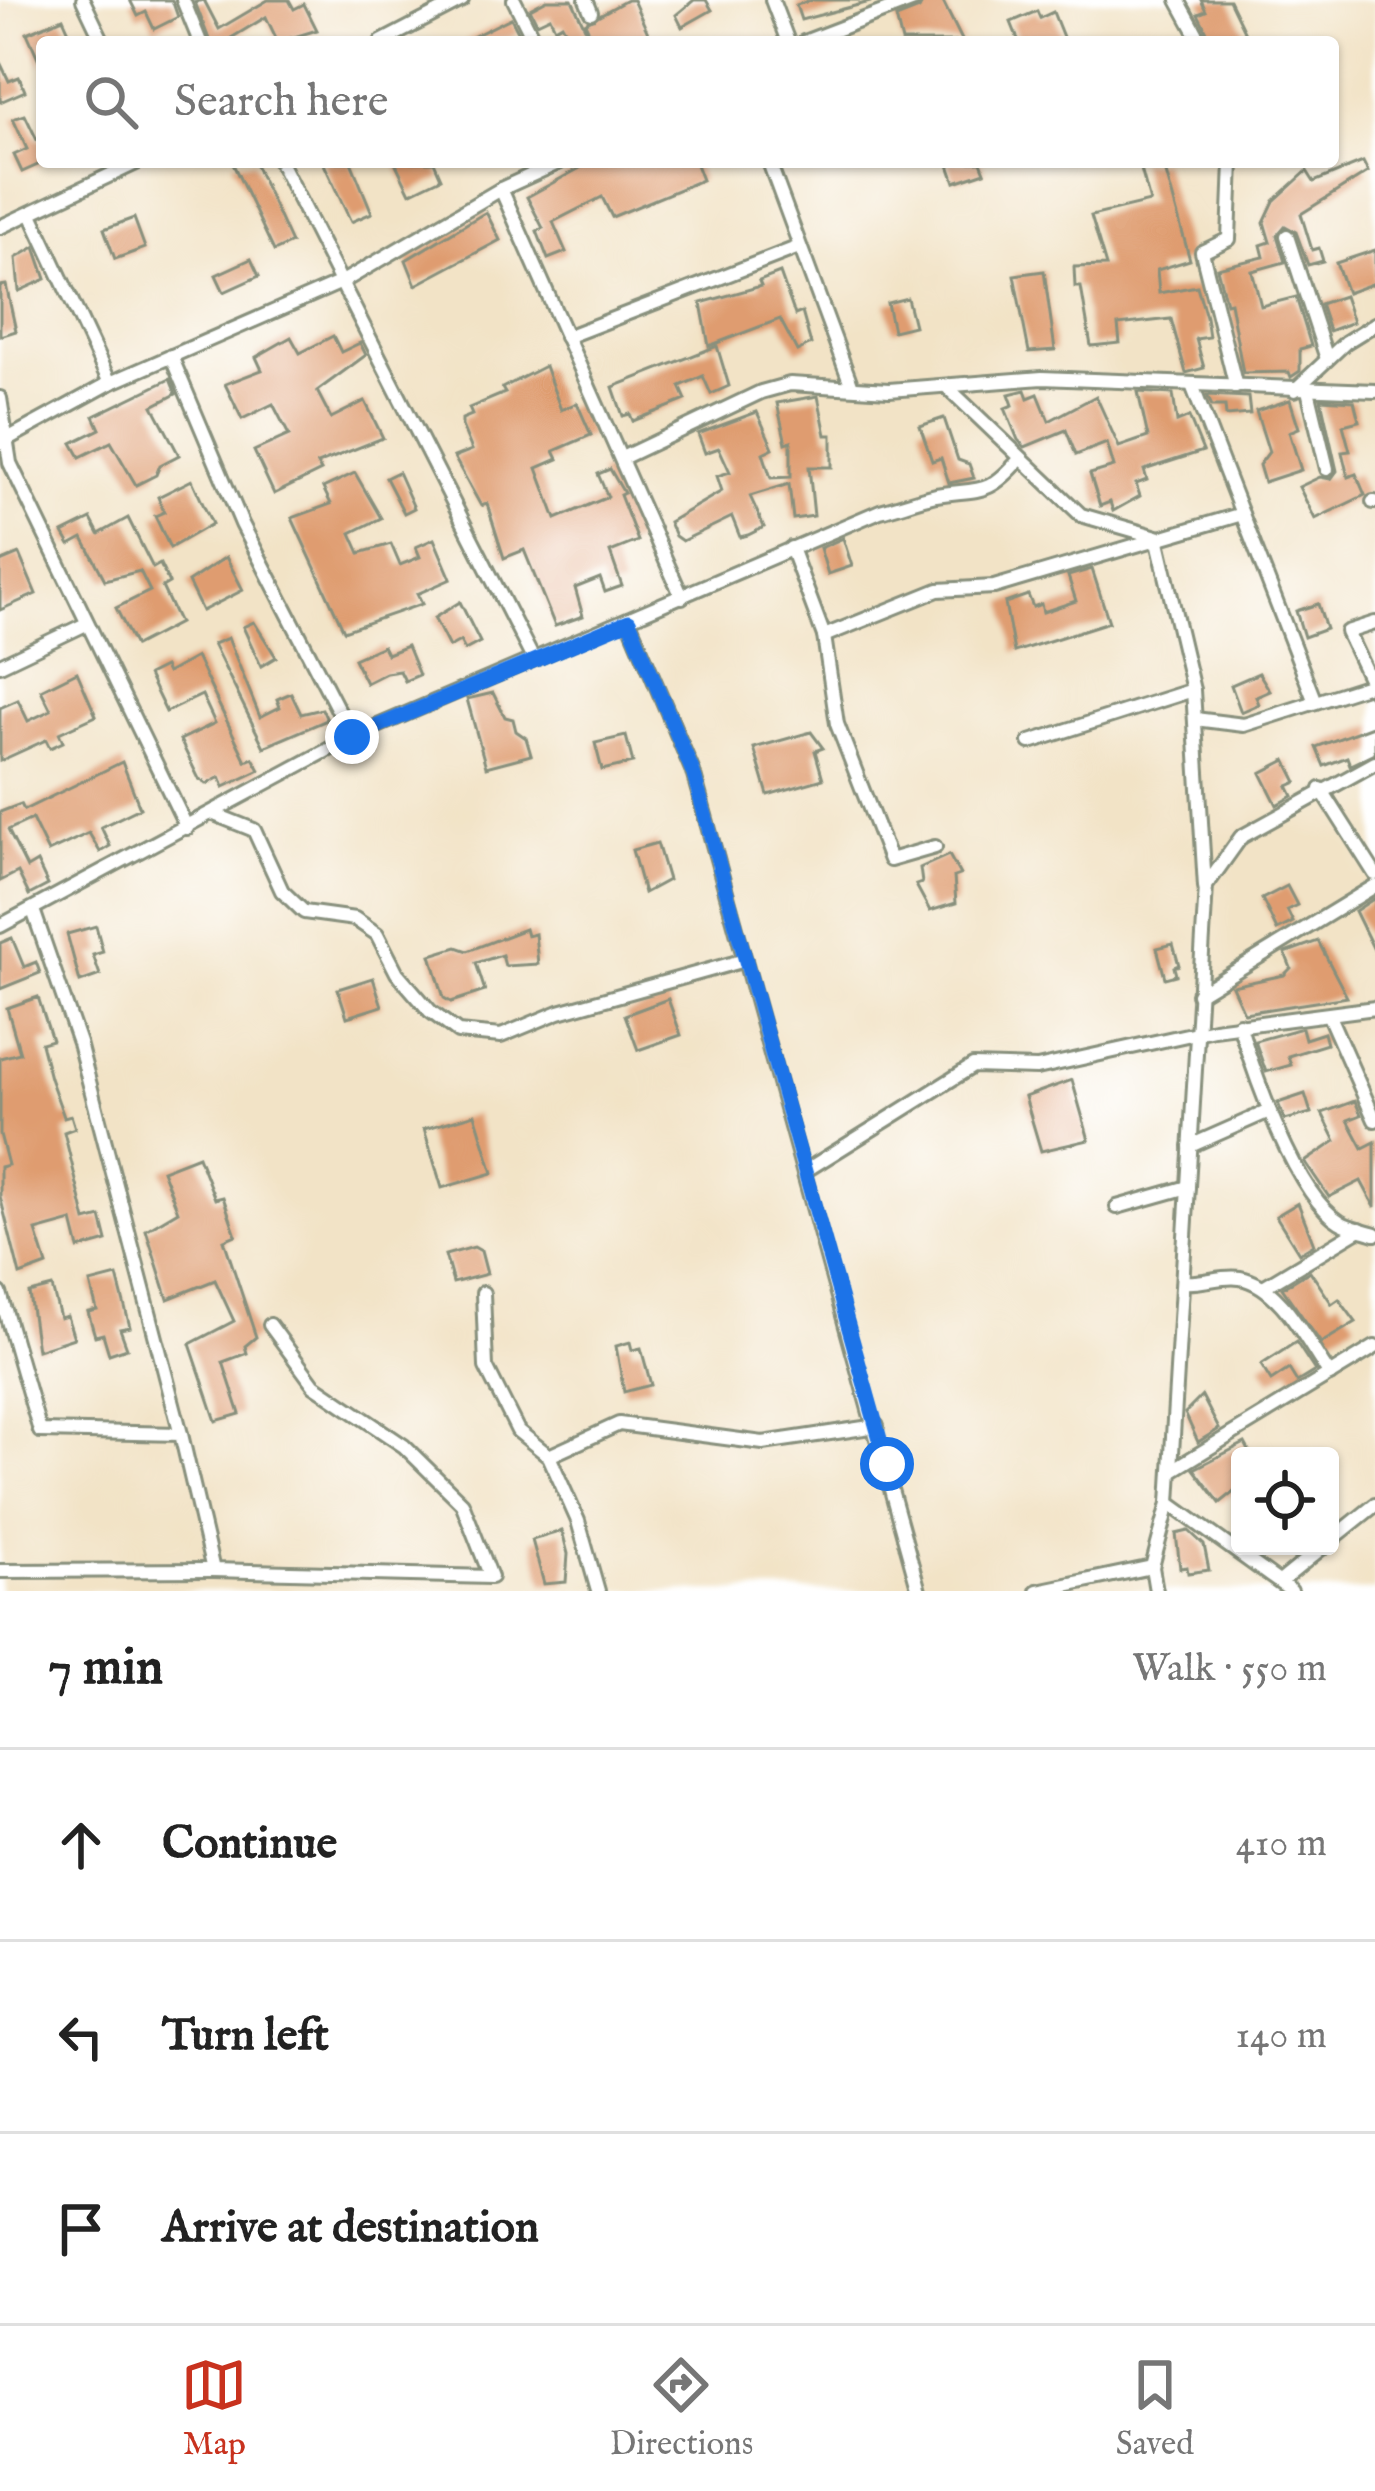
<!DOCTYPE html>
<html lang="en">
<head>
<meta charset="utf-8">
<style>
	body { margin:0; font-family:"IM FELL English",serif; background:#f6f6f6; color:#222 }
	.controls { position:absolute; right:36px; bottom:36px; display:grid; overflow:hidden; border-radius:12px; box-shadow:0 3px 9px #0004 }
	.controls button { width:108px; height:108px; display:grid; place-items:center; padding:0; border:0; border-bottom:3px solid #e0e0e0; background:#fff; color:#222; font:60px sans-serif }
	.stop { position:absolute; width:36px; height:36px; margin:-27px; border:9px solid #1a73e8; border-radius:50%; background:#fff }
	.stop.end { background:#1a73e8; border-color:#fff; box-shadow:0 3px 12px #0008 }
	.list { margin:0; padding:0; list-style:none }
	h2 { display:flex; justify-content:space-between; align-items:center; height:156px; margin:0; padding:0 48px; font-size:51px }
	h2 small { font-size:39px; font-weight:400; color:#767676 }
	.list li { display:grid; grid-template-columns:78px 1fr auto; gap:36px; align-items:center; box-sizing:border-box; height:192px; padding:0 48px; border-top:3px solid #e0e0e0 }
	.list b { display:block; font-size:45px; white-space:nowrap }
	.list em { font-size:39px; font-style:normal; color:#767676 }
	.icon { flex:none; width:66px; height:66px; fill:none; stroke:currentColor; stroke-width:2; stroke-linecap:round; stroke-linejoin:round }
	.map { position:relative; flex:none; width:1375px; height:1591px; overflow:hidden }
	.search { position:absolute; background:#fff; box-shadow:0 3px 9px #0004; left:36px; right:36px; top:36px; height:132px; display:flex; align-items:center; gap:30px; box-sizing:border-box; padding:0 42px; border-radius:12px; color:#767676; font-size:45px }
	.sheet { height:732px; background:#fff }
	nav { display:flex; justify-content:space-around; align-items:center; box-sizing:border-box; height:168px; border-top:3px solid #e0e0e0; background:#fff; font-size:33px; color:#767676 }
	nav a { display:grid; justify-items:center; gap:6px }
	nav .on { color:#c8321e }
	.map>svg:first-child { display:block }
	.building { fill:#df9c70 }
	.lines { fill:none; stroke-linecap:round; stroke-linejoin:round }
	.minor-casing { stroke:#88907d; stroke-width:18 }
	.minor { stroke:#fff; stroke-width:12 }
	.route { stroke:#1a73e8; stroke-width:15 }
</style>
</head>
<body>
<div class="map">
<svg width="1375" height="1591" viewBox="0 0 1375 1591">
	<rect width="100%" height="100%" fill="#fff"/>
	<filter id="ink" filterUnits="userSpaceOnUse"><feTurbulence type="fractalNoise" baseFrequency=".00833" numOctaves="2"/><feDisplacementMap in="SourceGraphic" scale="24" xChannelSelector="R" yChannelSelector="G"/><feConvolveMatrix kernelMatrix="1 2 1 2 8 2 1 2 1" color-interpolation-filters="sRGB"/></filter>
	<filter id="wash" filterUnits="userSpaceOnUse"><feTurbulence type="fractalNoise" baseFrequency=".004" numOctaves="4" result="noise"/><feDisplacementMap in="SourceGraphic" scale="48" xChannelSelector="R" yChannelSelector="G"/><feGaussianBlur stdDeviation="2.7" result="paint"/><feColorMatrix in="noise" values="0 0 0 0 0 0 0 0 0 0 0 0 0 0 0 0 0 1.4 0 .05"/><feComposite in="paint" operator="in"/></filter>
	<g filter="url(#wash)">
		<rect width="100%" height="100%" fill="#f2e3c6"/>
		<g id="blocks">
			<g class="building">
				<path d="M130,0h42l6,17 -24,12 -8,-17 -8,4z"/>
				<path d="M204,0l15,29 49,-29h21l5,9 10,-5 13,26 -39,12 -12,-25 -35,21 2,4h-23l-15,-40z"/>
				<path d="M547,0h25l16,34 -16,8 -10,-18 -7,4 -5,-11 -13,6 -7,-14z"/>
				<path d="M627,0h6l19,42h-58l-9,-19z"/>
				<path d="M694,0h12l6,10 -30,17 -6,-12z"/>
				<path d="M813,0h57v2l-69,18 -5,-15z"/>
				<path d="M924,0h18l21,42h-61l-6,-24 23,-9z"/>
				<path d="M1201,0h28l18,37 -35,5 -14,-28 8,-3z"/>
				<path d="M1037,11l3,7 13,-6 12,30h-46l-8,-20z"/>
				<path d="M63,18l8,18 -29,6v25l-15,-34z"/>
				<path d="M511,18l8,15 -10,5 -47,4z"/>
				<path d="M0,62l9,19 10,-4 6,14 -25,11z"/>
				<path d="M25,115l12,25 5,-2v25l-20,9 -8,-17 13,-6 -14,-30z"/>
				<path d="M232,162h22l37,81 -17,8z"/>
				<path d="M323,162h28l21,51 -21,9z"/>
				<path d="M395,162h39l7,16 -31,15z"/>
				<path d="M591,162h104l7,18 -90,37 -10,-20 -49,25 13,30 -18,7 -11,-28 6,-3 -16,-31z"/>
				<path d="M948,162h33l4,10 -30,10z"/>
				<path d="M1139,162h24l27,98 -33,10 2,23 38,-7 9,31 3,20 -13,2 8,29 -18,5 -15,-54 -53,6 2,18 -29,3 -10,-59h-6l-1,-20 32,-1 -15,-50 59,-14z"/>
				<path d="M1363,162l5,10 -67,42 11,36 7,-2 4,13 -15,4 -12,-33 -11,-6 -8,9 8,27 -33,9 9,35 35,-9 15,49 -11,3v22l-9,6 -2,-5 -46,1 -13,-71 -4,1 -9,-35 47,-11 -3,-12 9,-3 -6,-20 10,-21 33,-30 7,11z"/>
				<path d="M486,212l14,28 -84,45 -10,-25z"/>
				<path d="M134,218l11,30 -30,11 -11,-30z"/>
				<path d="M35,247l11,32 -27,12 -3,-33z"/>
				<path d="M1375,250v33l-28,10 -11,-30z"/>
				<path d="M251,259l8,17 -35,16 -8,-17z"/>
				<path d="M1044,271l11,79 -26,2 -15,-77z"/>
				<path d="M780,273l15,42 7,-3 9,32 -14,7 -17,-32 -71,27 -8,-43 60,-17 -2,-5z"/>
				<path d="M6,285l10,46 -16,5v-50z"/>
				<path d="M1344,296l9,26 -24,9 -9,-27z"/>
				<path d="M907,298l7,28 -21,5 -6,-28z"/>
				<path d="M333,336l8,16 19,-9 6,12 -49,36 14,27 34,-17 18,37 -66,26 4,7 -47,23 -20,-43 35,-16 -16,-31 -31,15 -17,-35 37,-14 -6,-13 35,-20 9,16z"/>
				<path d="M717,346l12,40 -18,8 -8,-18 -23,10 6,14 -53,21 -3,-7 -7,2 -10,-29z"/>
				<path d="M545,366l16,44 16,-7 14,32 -37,16 4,8 -21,9 19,51 52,-22 -10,-23 12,-5 14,24 -4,2 18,46 -28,11 12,34 -17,6 -5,-14 -25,10 8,28 -28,10 -31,-76 -20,8 -17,-54 -6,2 -27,-49 18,-7 -10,-24v-7l10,-4 -3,-7 36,-15 -3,-5z"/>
				<path d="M170,379l6,15 -23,12 26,49 -19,10 -4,10 -20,10 -25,-43 -31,15 -8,-14 28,-14 -6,-13z"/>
				<path d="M1025,390l3,8 10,-4 11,27 47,-25 23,51 29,-10 -10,-45 35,2 4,28 12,-5 14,34 -59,19 3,10 -11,4 4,12 -27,15 -3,-9 -10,4 -10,-32 24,-7 -7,-24 -31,12 -10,-25 -41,17 -7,-7 -13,-32 8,-3 -4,-11z"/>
				<path d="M1207,395l41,2 2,17 -24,2 -1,-10h-13z"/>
				<path d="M818,396l8,39h6v32h-23l5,49 -21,3 -4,-35 -39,12 14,31 -16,8 -8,2 -8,-20 -50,24 -7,-5 -6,-14 53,-31 -5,-15 13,-4 -11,-24 -14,5 -7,-19 59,-22 16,36 -10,5 8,25 20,-1v-36l-5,2 -9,-40z"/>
				<path d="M1321,399l33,2 5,20 -16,4 7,26 -8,1 6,25 8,-3 9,21 -50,24 -16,-32 21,-10 11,2 6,-8z"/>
				<path d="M1290,400l9,28 -10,4 12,38 -37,12 -5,-17 10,-13 -13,-41z"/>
				<path d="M944,418l14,42 11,4 5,14 -25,5 -8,-25 -9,3 -12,-35z"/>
				<path d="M398,472l16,36 -10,5 -18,-35z"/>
				<path d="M355,473l26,45 -30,15 9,20 31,-9 9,21 20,-8 -4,-10 18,-8 17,40 -34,15 5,10 -78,27 -52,-113 39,-14 -8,-16z"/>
				<path d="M192,480l20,44 -42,24 -15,-32 9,-4 -6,-15z"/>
				<path d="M128,518l25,50 7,-4 9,19 -7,4 17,36 -44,23 -19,-38 34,-17 -10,-20 -35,9 -22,-42 -13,7 -7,-12 28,-14 8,15z"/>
				<path d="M843,538l9,28 -24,8 -8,-26z"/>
				<path d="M19,554l17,40 -36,16v-48z"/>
				<path d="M226,557l17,33 -41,21 -14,-29z"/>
				<path d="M1092,569l17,53 -95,30 -9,-49 23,-8 5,12 8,-3 2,8 33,-11 -8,-25z"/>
				<path d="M460,602l20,40 -15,8 -5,-9 -11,6 -15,-29z"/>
				<path d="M1318,604l8,25 -22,8 -8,-26z"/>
				<path d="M254,622l22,35 -15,9 -18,-39z"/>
				<path d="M228,638l32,79 20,-10 -3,-8 14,-6 10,21 21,-5 5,11 -63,27 -51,-103z"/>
				<path d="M383,646l4,8 20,-8 12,29 -14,6 -5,-10 -14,2 -20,10 -12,-24z"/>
				<path d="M196,657l50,104 7,-3 7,12 -36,17 -4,-10 -13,7 -8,-5 -19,-39 35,-17 -13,-28 -36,17 -18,-37 16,-8 3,6z"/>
				<path d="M77,672l19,44 -37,17 4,9 -13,6 -4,-8 -46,21v-53l18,-8 10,21 23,-11 -10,-20z"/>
				<path d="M1259,673l11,18 -14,6 3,7 -18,8 -10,-27z"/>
				<path d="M493,693l12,24 8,2 3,12 10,7 5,17 -45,12 -19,-68z"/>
				<path d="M1375,725v28l-25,12 -3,-8 -23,9 -8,-19z"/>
				<path d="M811,732l12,16 -8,3 8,28 -55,16 -14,-47z"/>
				<path d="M626,736l7,27 -31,7 -7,-27z"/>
				<path d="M1286,760l11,22 -9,4 5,10 -16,9 -16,-32z"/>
				<path d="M122,762l18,46 -39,19 9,19 -10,6 -11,-19 -41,19 -16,-33 -24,11 19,38 10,-6 11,23 -19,10 -11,-23 -18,9v-69l21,-8 3,6z"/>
				<path d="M657,843l11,37 -24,13 -12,-43z"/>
				<path d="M949,855l11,20 -6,2 2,26 -26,8 -14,-26 6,-2 -2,-15z"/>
				<path d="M1287,886l10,19 -10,5 6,12 -16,8 -15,-31z"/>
				<path d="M1375,898v54l-20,-41z"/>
				<path d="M96,926l7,26 -10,3 7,20 -20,7 -13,-48z"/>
				<path d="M525,929l2,7 8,-2 3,30 -33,2 -3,-11 -26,8 9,28 -34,11 -7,-4 -13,-43 26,-8 11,4z"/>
				<path d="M12,938l12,29 12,-5 4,11 -40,16v-46z"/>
				<path d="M1318,941l29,56 -103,16 -12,-27 52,-11 7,-7 -6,-15z"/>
				<path d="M1173,944l6,21 -5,2 2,8 -11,3 -8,-30z"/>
				<path d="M373,978l9,28 -35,11 -9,-28z"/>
				<path d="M38,997l14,43 -11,3 9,35 14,39 7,-2 4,13 -11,4 22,89 15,-4 6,24 -28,8 -7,-28 -36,10 11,34 -27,10 -20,-79v-29l8,-2 -8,-31v-76l20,-5 -13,-45z"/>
				<path d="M668,999l13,36 -43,15 -13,-35z"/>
				<path d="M1302,1028l3,11 19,-6 3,11 -39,12 3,9 -25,7 -11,-31z"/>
				<path d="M1072,1080l17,60 -48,11 -16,-54z"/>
				<path d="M1305,1094l6,19 -26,7 -7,-17z"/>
				<path d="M1355,1101l6,14 -13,5 15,28 12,-6v65l-14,-26 -32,16 -24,-35 31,-21 -14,-28z"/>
				<path d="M475,1114l18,59 -51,15 -18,-59z"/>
				<path d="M198,1156l17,43 8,-2 13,38 -12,5 32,97 -11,9 2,7 -24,9 17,52 -24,7 -26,-77 44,-23 -19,-41 -47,19 -22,-69 32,-19 -16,-41z"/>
				<path d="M1298,1203l16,41 -15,9 -23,-37z"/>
				<path d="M474,1247l7,4 6,23 -34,9 -8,-28z"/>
				<path d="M1310,1271l22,33 7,-5 17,23 -35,21 -39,-55z"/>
				<path d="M117,1276l13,51 -10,2 7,19 -18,6 -6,-20 -8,2 -7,-24 9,-2 -7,-27z"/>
				<path d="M52,1287l8,31 7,-2 7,22 -37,12 -8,-57z"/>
				<path d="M630,1342l2,8 9,-2 10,37 -27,7 -8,-46z"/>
				<path d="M1296,1342l19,29 -18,11 -8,-13 -18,12 -10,-16z"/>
				<path d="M1202,1396l17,33 -21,13 -13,-29z"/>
				<path d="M1245,1443l7,13h-12v31l-20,16 -26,-34z"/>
				<path d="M562,1531l6,23 -2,28 -22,2 -12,-44z"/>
				<path d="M1189,1531l15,14 5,25 -21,3 -1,-6 -7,1 -4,-34z"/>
			</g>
		</g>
	</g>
	<g filter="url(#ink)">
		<use href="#blocks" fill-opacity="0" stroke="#88907d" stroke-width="3"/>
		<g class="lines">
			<defs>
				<g id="minor">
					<path d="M83,0l20,42"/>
					<path d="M183,0l17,42"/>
					<path d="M514,0l21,42"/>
					<path d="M586,0l5,12"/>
					<path d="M772,0l16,42"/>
					<path d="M1178,0l23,42"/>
					<path d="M381,42l81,-42"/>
					<path d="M804,42l110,-42"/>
					<path d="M280,162l253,497"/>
					<path d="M769,162l82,222"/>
					<path d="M1232,162l-3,77 -27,13 34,135"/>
					<path d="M501,189l181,408"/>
					<path d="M31,214l79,169"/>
					<path d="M0,227l138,-65"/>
					<path d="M1287,236l40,123"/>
					<path d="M566,337l233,-90"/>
					<path d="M171,356l71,168 110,213"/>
					<path d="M1192,385l123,317"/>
					<path d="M947,387l134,128 76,22 36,153 -163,52"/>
					<path d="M1295,390l51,-48 29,-18"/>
					<path d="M1308,390l19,79"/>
					<path d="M0,398l10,65 177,365"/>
					<path d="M0,443l110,-60 234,-102 157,-92 59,-27"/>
					<path d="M624,457l137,-65 29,-8 99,6 153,-12 333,13"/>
					<path d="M1373,502h2"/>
					<path d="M791,548l33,88 13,88 53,136 45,-13"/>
					<path d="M629,621l64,151 226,819"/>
					<path d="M824,636l114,-46 56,-3 248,-73"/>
					<path d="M0,665l86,-41"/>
					<path d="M1193,690l12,197"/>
					<path d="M1375,691l-28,-59 28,-9"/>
					<path d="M1195,719l49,6 128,-41"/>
					<path d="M1321,789l54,85"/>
					<path d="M214,814l40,16 28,61 22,21 51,7 22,15 20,39 33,38 28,21 43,4 58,-24 186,-52"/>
					<path d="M33,910l46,133 102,391"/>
					<path d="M0,926l352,-189 528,-226c19,-5 38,-12 56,-16 44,-7 51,2 84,-36"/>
					<path d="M1198,994l177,-108"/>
					<path d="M1329,1016l46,104"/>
					<path d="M1239,1024c15,49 56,171 101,198 9,6 24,8 35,12"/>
					<path d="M1190,1146l77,-34"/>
					<path d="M805,1171l168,-105 64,2 177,-39 161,-21"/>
					<path d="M1117,1207l71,-20"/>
					<path d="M1183,1282c19,2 39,-7 57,-4 41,7 67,65 90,97"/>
					<path d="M1265,1286l95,-57"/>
					<path d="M0,1293l40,138 141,3 32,136 278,7 -29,-74 -58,-57 -90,-61 -44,-60"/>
					<path d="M483,1293l3,74 32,64 31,25 29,65 20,70"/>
					<path d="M549,1456l70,-32 144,19 114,-17"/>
					<path d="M1171,1471l204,-124"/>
					<path d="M1169,1503l122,88"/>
					<path d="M1330,1541l45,-36"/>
					<path d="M0,1571l213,-1"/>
					<path d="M1280,1582l44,-36"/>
					<path d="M1037,1591l115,-24"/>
					<path d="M1156,1591l-4,-24 17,-64 37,-617 35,-49 134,-74"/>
				</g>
			</defs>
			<use href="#minor" class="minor-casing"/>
			<use href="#minor" class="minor"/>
		</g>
	</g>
	<g class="lines" filter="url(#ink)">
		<path class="route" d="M352,737l277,-116 64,151 194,692"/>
	</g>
</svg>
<div class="controls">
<button><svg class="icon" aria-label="locate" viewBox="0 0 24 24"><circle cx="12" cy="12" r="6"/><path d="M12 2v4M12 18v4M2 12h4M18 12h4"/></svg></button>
</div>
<div class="stop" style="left:887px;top:1464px"></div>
<div class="stop end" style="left:352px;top:737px"></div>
<div class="search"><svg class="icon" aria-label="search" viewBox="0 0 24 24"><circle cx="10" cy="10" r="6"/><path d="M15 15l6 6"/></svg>Search here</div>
</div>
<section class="sheet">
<h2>7 min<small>Walk · 550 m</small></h2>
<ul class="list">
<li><svg class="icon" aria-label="ahead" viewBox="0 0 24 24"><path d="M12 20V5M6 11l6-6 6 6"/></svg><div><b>Continue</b></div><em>410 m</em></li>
<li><svg class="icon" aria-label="left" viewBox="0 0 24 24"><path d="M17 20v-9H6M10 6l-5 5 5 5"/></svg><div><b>Turn left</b></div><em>140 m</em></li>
<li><svg class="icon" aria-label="arrive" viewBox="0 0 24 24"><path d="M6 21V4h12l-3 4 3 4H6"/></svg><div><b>Arrive at destination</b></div></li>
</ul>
</section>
<nav>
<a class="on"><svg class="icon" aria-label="map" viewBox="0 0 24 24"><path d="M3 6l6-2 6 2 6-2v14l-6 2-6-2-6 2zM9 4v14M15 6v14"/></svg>Map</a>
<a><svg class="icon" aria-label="directions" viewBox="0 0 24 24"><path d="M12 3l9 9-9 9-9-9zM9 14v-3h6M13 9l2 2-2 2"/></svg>Directions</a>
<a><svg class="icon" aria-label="saved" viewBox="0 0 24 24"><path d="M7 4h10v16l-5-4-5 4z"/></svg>Saved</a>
</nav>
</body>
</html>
